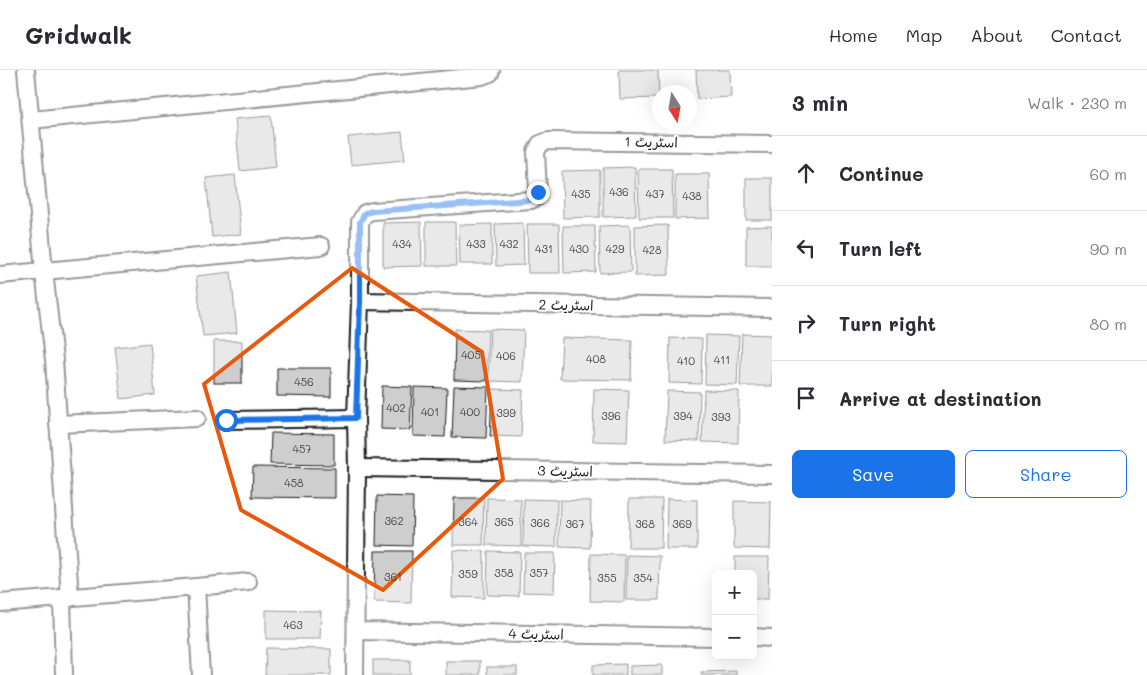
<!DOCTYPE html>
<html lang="en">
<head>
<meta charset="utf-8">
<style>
	body { margin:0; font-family:Mali,"Playpen Sans Arabic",sans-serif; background:#f2f2f3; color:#2b2b33 }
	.controls { position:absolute; right:15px; bottom:15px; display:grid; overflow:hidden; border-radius:8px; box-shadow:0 5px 20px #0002 }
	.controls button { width:45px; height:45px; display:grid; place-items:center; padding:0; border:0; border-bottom:1px solid #e1e1e2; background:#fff; color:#2b2b33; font:25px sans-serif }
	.compass { position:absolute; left:652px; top:15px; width:45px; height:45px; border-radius:50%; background:#fff; box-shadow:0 5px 20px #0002; rotate:169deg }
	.stop { position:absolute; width:15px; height:15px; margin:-11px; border:4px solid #1a73e8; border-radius:50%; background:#fff }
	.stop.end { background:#1a73e8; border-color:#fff; box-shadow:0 1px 5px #0008 }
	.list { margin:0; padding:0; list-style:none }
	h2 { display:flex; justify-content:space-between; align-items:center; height:65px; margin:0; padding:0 20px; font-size:21px }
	h2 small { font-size:16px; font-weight:400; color:#7c7c81 }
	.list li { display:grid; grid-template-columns:32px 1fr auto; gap:15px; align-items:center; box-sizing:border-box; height:75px; padding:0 20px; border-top:1px solid #e1e1e2 }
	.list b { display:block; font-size:19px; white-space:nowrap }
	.list em { font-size:16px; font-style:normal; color:#7c7c81 }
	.actions { display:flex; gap:10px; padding:15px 20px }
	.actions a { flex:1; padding:11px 0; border:1px solid #1a73e8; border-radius:8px; text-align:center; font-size:18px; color:#1a73e8 }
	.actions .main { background:#1a73e8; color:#fff }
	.icon { flex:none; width:28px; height:28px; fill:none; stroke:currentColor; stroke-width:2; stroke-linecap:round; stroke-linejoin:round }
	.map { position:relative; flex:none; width:772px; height:605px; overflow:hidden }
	header { display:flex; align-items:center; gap:30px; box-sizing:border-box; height:70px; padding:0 25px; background:#fff; border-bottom:1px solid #e1e1e2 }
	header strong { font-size:24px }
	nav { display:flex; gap:28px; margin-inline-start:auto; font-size:18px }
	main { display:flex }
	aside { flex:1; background:#fff }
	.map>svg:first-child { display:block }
	.building { fill:#cecece; stroke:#1c1c1c }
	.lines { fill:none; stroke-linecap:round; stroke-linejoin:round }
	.street-casing { stroke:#1c1c1c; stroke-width:20 }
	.street { stroke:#fff; stroke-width:16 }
	.route { stroke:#1a73e8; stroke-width:6 }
	.marked { fill:none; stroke:#e8590c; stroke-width:4; stroke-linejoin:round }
	.labels { text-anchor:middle; stroke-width:4; stroke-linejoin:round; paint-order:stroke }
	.number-label { font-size:11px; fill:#484848 }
	.street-label { font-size:14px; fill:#1c1c1c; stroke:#fff }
</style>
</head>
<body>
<header>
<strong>Gridwalk</strong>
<nav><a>Home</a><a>Map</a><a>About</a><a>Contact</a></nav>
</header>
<main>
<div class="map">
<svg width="772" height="605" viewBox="0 0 772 605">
	<rect width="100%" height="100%" fill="#fff"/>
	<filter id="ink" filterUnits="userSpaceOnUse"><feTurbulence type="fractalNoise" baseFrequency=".02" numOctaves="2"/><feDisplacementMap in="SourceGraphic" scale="10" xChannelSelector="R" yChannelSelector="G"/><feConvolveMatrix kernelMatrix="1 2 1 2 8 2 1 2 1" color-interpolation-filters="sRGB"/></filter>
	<g filter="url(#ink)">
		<g class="building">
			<path d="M619,0h39l1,28 -39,1z"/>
			<path d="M696,0h34l1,27 -34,2z"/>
			<path d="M271,46l5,51 -36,4 -5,-52z"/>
			<path d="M402,62l3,28 -54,5 -3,-28z"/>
			<path d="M635,97l1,49 -33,1v-49z"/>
			<path d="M638,99h34l1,49h-34z"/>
			<path d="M600,100v47l-37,1 -1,-47z"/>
			<path d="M675,104h34l1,44 -35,1z"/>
			<path d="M235,105l6,59 -29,3 -6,-59z"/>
			<rect x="746" y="108" width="26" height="42"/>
			<path d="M421,152l1,44 -39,1v-44z"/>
			<path d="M426,152h29l1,44h-30z"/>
			<path d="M523,153l1,42 -28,1 -1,-42z"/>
			<path d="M492,154v40h-32l-1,-39z"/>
			<path d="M527,154h32l1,49h-32z"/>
			<path d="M630,155l1,47 -31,1 -1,-47z"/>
			<path d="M668,155l1,50 -34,1v-50z"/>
			<path d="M563,156h32l1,46 -32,1z"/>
			<path d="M772,156v40h-26v-39z"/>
			<path d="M231,202l6,61 -34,3 -7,-60z"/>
			<path d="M455,259l33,1 -2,51 -32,-1z"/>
			<path d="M490,259l34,1 -2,52 -34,-1z"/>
			<path d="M742,264l30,1v51h-32z"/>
			<path d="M706,265l33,1 -2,49 -32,-1z"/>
			<path d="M562,268l70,2 -1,40 -71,-1z"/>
			<path d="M670,268l32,1 -1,45 -32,-1z"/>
			<rect x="214" y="271" width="28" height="42"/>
			<path d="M150,273l5,52 -34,4 -6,-52z"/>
			<path d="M277,298h54v29l-54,-1z"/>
			<path d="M382,316l30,1 -2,43 -29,-1z"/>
			<path d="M454,316l34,1 -2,51 -34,-1z"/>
			<path d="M414,317l33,1 -2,49 -32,-1z"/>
			<path d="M492,319l31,1 -2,47 -31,-1z"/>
			<path d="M594,319l35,1 -2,52 -34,-1z"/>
			<path d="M704,320l35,1 -1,52 -36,-1z"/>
			<path d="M667,321l33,1 -1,49 -34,-1z"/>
			<path d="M271,363l63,1v31l-64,-1z"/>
			<path d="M253,397l82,1v30l-83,-1z"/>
			<path d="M377,426l36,1 -1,49 -36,-1z"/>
			<path d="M454,428h30l-1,47h-30z"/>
			<path d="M487,428l34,1v47l-35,-1z"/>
			<path d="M524,429l33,1 -1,47 -33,-1z"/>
			<path d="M629,429h33l-1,49h-33z"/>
			<path d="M667,429l30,1v49h-31z"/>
			<path d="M560,430l31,1 -1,47 -31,-1z"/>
			<path d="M734,431l37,1 -1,47 -36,-1z"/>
			<path d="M453,480l31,1v47l-32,-1z"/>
			<path d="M375,481h37l-1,52 -37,-1z"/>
			<path d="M488,481l32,1 -1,44 -32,-1z"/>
			<path d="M524,483h31l-1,40 -31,-1z"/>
			<path d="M591,484l34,1 -1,47 -34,-1z"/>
			<path d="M627,485l33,1 -1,44h-33z"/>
			<path d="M735,487h34l-1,42h-15v-25h-18z"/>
			<path d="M266,540l55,1 -1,28h-54z"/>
			<path d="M266,578l65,1v26h-66z"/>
			<rect x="373" y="590" width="37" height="15"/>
			<rect x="446" y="591" width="34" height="14"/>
			<path d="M626,594v11h-33v-10z"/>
			<path d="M662,595v10h-32v-9z"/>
			<rect x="487" y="597" width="30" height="8"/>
			<path d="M736,601v4h-35v-3z"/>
		</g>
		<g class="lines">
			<defs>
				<g id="street">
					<path d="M26,0l18,201 10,89 16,238"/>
					<path d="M31,50l451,-44 8,-3 1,-3"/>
					<path d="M0,205l321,-29"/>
					<path d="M360,231l412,7"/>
					<path d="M226,350l130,-2"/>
					<path d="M58,354l139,-6"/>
					<path d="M357,398l415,6"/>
					<path d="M196,517l5,88"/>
					<path d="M62,528l2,77"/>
					<path d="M0,533l196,-16 52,-5"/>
					<path d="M356,561l360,6"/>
					<path d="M753,567l19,1"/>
					<path d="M355,605l2,-207 -1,-50 4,-117v-79l5,-9 8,-2 158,-11 6,-3 1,-5 -2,-40 4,-8 8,-3 224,3"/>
				</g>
			</defs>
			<use href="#street" class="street-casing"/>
			<use href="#street" class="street"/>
		</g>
	</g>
	<g class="lines" filter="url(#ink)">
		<path class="route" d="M226,350l130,-2 4,-117v-79l5,-9 8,-2 158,-11 6,-3 1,-5"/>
	</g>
	<path d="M0 0H772V605H0ZM352,198l130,84 21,127 -120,111 -142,-80 -37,-126z" fill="#fff" fill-opacity=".55" fill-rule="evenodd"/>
	<path class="marked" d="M352,198l130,84 21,127 -120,111 -142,-80 -37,-126z"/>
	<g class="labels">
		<g class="number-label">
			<text x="619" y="126">436</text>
			<text x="581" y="128">435</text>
			<text x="655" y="128">437</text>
			<text x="692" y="130">438</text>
			<text x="402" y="178">434</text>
			<text x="476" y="178">433</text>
			<text x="509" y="178">432</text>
			<text x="544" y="183">431</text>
			<text x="579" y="183">430</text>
			<text x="615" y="183">429</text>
			<text x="652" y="184">428</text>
			<text x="471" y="289">405</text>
			<text x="506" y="290">406</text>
			<text x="596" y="293">408</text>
			<text x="722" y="294">411</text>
			<text x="686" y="295">410</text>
			<text x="304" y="316">456</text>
			<text x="396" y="342">402</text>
			<text x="430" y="346">401</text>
			<text x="470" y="346">400</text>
			<text x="506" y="347">399</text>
			<text x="611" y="350">396</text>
			<text x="683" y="350">394</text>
			<text x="721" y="351">393</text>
			<text x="302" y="383">457</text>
			<text x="294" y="417">458</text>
			<text x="394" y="455">362</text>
			<text x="468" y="456">364</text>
			<text x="504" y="456">365</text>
			<text x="540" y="457">366</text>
			<text x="575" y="458">367</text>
			<text x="645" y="458">368</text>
			<text x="682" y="458">369</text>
			<text x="504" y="507">358</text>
			<text x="539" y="507">357</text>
			<text x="468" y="508">359</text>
			<text x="393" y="511">361</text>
			<text x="607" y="512">355</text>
			<text x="643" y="512">354</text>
			<text x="293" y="559">463</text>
		</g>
		<g class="street-label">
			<text transform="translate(651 72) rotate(1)" y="5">اسٹریٹ 1</text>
			<text transform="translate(566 235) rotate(1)" y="5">اسٹریٹ 2</text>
			<text transform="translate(565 401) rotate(1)" y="5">اسٹریٹ 3</text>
			<text transform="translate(536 564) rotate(1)" y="5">اسٹریٹ 4</text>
		</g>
	</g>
</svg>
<div class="controls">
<button>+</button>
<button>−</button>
</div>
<svg class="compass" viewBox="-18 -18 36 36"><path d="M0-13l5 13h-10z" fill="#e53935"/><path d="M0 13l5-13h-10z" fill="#7c7c81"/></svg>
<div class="stop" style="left:226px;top:350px"></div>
<div class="stop end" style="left:538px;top:122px"></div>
</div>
<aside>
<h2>3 min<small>Walk · 230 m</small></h2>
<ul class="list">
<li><svg class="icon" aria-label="ahead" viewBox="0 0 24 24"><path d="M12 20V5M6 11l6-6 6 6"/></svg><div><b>Continue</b></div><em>60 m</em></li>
<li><svg class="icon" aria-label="left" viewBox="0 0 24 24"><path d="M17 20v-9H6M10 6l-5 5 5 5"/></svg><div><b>Turn left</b></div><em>90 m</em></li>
<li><svg class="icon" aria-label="right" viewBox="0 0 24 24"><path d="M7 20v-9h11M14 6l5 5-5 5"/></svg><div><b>Turn right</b></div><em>80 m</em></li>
<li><svg class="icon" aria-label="arrive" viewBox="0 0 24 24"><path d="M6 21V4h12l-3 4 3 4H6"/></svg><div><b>Arrive at destination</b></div></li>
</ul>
<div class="actions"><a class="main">Save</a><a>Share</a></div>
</aside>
</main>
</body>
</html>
